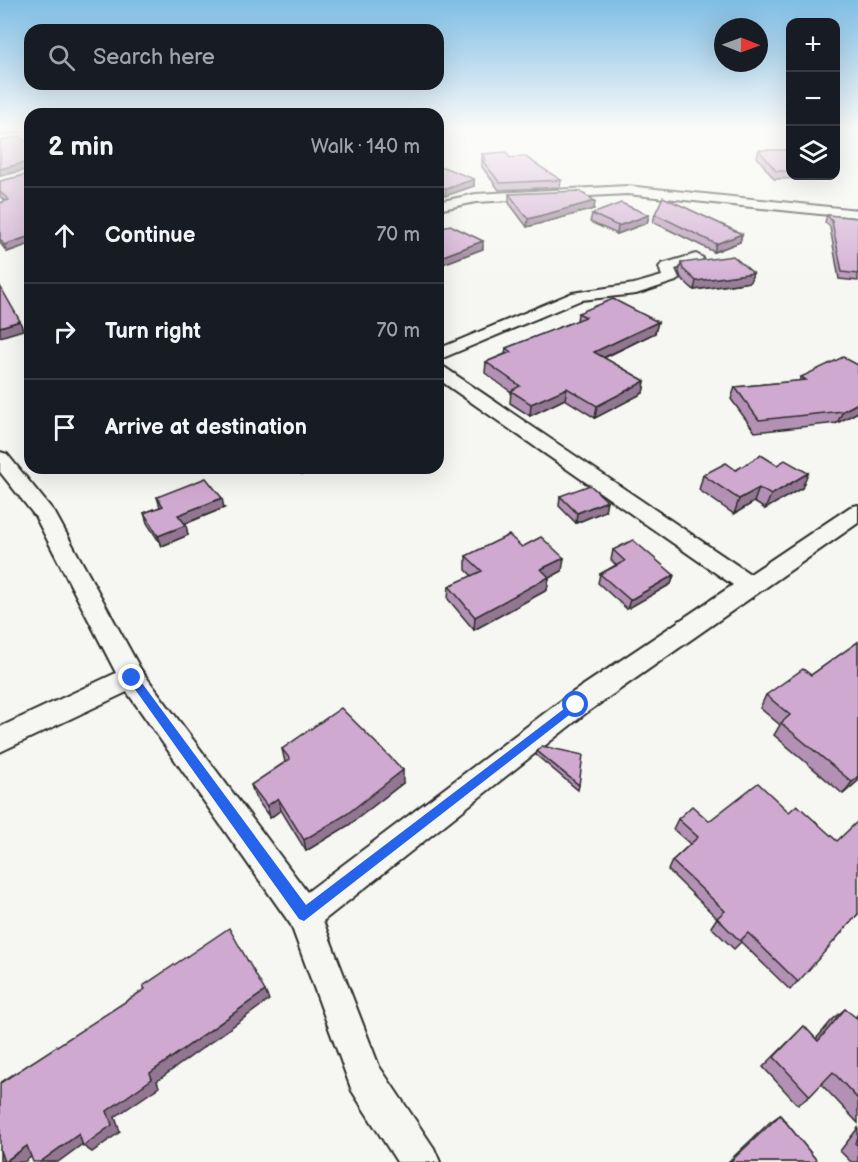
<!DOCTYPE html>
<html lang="en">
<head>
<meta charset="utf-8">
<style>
	body { margin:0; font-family:"Balsamiq Sans",sans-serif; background:#242831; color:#f1f3f6 }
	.controls { position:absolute; right:18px; top:18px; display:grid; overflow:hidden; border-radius:12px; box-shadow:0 6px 24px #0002 }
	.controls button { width:54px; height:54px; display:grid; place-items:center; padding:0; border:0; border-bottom:2px solid #363941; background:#171b24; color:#f1f3f6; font:30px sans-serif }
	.compass { position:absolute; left:714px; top:18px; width:54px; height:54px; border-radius:50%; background:#171b24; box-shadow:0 6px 24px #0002; rotate:91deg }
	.stop { position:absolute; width:18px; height:18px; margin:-14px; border:4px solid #2563eb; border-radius:50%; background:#fff }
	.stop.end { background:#2563eb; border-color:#fff; box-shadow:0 2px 6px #0008 }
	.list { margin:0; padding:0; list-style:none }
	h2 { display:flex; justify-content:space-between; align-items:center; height:78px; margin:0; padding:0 24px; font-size:26px }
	h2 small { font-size:20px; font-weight:400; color:#9ea1a6 }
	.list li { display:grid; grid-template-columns:39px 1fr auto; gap:18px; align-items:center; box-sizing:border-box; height:96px; padding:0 24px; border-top:2px solid #363941 }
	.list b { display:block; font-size:22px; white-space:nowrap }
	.list em { font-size:20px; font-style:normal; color:#9ea1a6 }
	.icon { flex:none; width:33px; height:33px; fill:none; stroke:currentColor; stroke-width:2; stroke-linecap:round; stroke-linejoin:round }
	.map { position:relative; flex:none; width:858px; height:1162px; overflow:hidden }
	.search { position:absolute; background:#171b24; box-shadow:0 6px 24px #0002; left:24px; top:24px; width:420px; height:66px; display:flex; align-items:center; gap:15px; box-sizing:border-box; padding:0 21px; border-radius:18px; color:#9ea1a6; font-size:22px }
	.panel { position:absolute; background:#171b24; box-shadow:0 6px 24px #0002; left:24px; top:108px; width:420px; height:366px; border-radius:18px }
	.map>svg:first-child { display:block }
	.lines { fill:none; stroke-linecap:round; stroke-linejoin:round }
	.minor-casing { stroke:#2b2b2b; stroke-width:4 }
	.minor { fill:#f6f6f2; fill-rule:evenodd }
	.wall { fill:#b391b4; stroke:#2b2b2b; stroke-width:1.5 }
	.shaded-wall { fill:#927692; stroke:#2b2b2b; stroke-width:1.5 }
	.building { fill:#d0a9d1; stroke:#2b2b2b; stroke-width:1.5 }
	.route { fill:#2563eb }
</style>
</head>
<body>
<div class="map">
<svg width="858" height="1162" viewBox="0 0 858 1162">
	<rect width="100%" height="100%" fill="#f6f6f2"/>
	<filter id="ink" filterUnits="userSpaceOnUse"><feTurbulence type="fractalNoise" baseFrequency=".0167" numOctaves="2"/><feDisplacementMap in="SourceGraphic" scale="12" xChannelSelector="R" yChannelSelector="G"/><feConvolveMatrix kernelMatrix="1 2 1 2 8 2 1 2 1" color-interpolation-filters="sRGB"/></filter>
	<g filter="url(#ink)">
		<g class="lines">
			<defs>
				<g id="minor">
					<path d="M627,186l231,24v8l-231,-24 -151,8 -38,8v-8l38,-8z"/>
					<path d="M696,254l7,4 -2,3 -26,8 4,9 -3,3 -40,13 -55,6 -143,60v-11l134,-56 62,-9 28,-8 -3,-9 3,-3z"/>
					<path d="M438,366l6,1 306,207 100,-67 8,-2v18l-272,190 -263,208 56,145 55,82 6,14h-43l-45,-71 -61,-166 -164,-233 -127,60v-25l116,-54 -81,-157 -35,-44v-20l7,2 48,59 86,157 166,222 259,-195 167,-112 -295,-206z"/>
				</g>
			</defs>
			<use href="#minor" class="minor-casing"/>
			<use href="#minor" class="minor"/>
		</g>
		<g class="wall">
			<path d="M30,144v100l-23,8 -7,-9v-40l5,-2 -5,-4v-16l30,-7 -1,-5 -29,7z"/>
			<path d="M759,150h31v26h30l-1,2 -45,1 -17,-22z"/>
			<path d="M482,154l28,4 51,22 -1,7 -61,3 -17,-23z"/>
			<path d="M438,169l36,10v7l-29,10 -7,-3z"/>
			<path d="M509,194l86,7 -1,8 -67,18 -18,-24z"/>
			<path d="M592,214l57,1 -2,8 -30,11 -27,-12z"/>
			<path d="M655,214l87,20 -2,8 -26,10 -61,-30z"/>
			<path d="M827,215l31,3v63l-19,-2 -9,-52 -5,-5z"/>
			<path d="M681,263l72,10 -3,9 -56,8 -13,-12 -2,-6z"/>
			<path d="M578,313l80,9 -3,11 -51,25 41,23 -2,12 -48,25 -30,-19 -35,17 -20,-13 1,-11 -26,-19 1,-11 19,-8 1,-6 71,-27z"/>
			<path d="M858,365v47l-21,11 -82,9 -24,-33 4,-12 64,-6 2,-4z"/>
			<path d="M295,468h19l-12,6z"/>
			<path d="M736,470l66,18 -37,21 -11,-7 -20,12 -35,-24 4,-15z"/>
			<path d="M560,496l45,15 -29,12 -17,-17z"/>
			<path d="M157,497l67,11 -39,16 3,11 -26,11 -15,-23 -3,-10 16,-6z"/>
			<path d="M522,547l40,24 -13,7 -2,12 -73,40 -26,-31 1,-13 23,-10 -6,-6v-14z"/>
			<path d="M613,550l61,25 -3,9 -44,25 -29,-26 2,-9 16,-9 -5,-5z"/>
			<path d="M858,642v139l-15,13 -69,-59 6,-10 -20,-17 6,-13 45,-20z"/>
			<path d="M282,749l121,34 -54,42 -43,26 -25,-41 -11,8 -15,-21 -4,-12 34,-23z"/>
			<path d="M537,751l42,34 -1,5 -42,-35z"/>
			<path d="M678,819l31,2 149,93 -68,76 -49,-48 -7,7 -23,-22 6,-9 -49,-48 4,-9 18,-17 -17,-15z"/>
			<path d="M845,1009l10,9 3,-4v109l-37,-39 -11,12 -12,9 -35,-38 41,-41 12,13 16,-19z"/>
			<path d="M780,1115l38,47h-90l42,-40z"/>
			<path d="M858,1128v34h-7l-11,-11z"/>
		</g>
		<g class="shaded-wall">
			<path d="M0,130h20l1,2 -21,4z"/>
			<path d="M27,162l2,7 -29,7v-7z"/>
			<path d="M474,179v7l-29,10 1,-7z"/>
			<path d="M595,201l-1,8 -67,18 1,-8z"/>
			<path d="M649,215l-2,8 -30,11 1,-8z"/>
			<path d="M742,234l-2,8 -26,10 2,-8z"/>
			<path d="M30,236v8l-23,8 -3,-7z"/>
			<path d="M483,241v8l-45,17v-8z"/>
			<path d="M753,273l-3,9 -56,8 2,-9z"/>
			<path d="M20,321l3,9 -23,7v-10z"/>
			<path d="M658,322l-3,11 -63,30 2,-11z"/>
			<path d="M645,381l-2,12 -48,25 2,-12z"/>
			<path d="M567,388l-2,11 -35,17 1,-12z"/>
			<path d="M858,403v9l-21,11 6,-12z"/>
			<path d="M301,468h13l-12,6z"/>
			<path d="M808,473l-6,15 -37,21 6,-14z"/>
			<path d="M759,488l-5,14 -20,12 5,-15z"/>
			<path d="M222,498l2,10 -43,17 -3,-10z"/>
			<path d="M607,501l-2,10 -29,12 1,-10z"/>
			<path d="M186,525l2,10 -26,11 -4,-10z"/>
			<path d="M564,558l-2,13 -13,7 -2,12 -73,40 1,-13 66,-48z"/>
			<path d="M674,575l-3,9 -44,25 3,-9z"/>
			<path d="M403,770v13l-54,42 -43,26 -2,-11z"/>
			<path d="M858,776v5l-15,13 9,-12z"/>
			<path d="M278,798l3,12 -11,8 -3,-12z"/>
			<path d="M265,991l4,9 -112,81 2,6 -44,30 5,15 -28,20 -9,-6 24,-35 43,-38z"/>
			<path d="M79,1134l9,6 -30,22h-18z"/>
			<path d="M27,1146l11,6 -14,10h-19z"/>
			<path d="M0,1149l11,6 -9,7h-2z"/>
		</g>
		<g class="building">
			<path d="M20,136l10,8v20l-3,-2 -27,7v-28z"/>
			<path d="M759,150h31v21h-14z"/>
			<path d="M506,152l4,6 14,-2 37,24 -61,3 -18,-23h4l-4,-6z"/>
			<path d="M30,167v69l-26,9 -4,-6v-36l9,-3 -9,-8v-11l30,-7z"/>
			<path d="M443,167l31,12 -28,10 -8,-3v-17z"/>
			<path d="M579,191l16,10 -67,18 -19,-25z"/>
			<path d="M663,197l79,37 -26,10 -61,-30z"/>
			<path d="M621,203l28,12 -31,11 -26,-12z"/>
			<path d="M827,215l31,3v56l-16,-2 -10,-51z"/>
			<path d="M450,225l33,16 -45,17v-30z"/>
			<path d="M733,256l20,17 -57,8 -13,-12 -2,-6z"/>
			<path d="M0,286l20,35 -20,6z"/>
			<path d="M613,299l45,23 -64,30 51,29 -48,25 -30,-18 -36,16 -20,-13 9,-5 -34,-24 25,-10 -5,-4 80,-31 -8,-4z"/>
			<path d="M843,357l15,8v38l-15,8 -84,9 -24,-33 71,-7 -5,-3z"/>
			<path d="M761,455l16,10 8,-5 23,13 -37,22 -12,-7 -20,11 -36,-24 23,-12 10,7z"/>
			<path d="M206,478l16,20 -44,17 8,10 -28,11 -14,-23 19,-7 -6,-9z"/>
			<path d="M590,485l17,16 -30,12 -17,-17z"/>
			<path d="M509,535l13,12 19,-10 23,21 -23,11 8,8 -74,40 -26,-31 33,-15 -16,-15z"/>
			<path d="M633,540l41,35 -44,25 -30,-26 25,-13 -12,-11z"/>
			<path d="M858,642v134l-6,6 -71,-59 9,-8 -24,-20 37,-26 8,6z"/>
			<path d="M341,708l62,62 -56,44 -43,26 -26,-42 -11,8 -16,-21 39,-26 -8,-10z"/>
			<path d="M542,746l41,9 -4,30 -42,-34z"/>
			<path d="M758,783l31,29 8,-7 40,36 21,-20v93l-60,68 -50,-49 -8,8 -23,-23 8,-7 -53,-50 26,-24 -20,-18 14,-13 17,15z"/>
			<path d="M229,928l36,63 -115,82 2,6 -45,32 5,14 -29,21 -4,-12 -39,28h-7l-6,-16 -23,16 -4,-12v-67l145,-94 -2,-3z"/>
			<path d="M845,1009l13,10v80l-25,-27 -23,24 -36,-39 30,-31 14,15z"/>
			<path d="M780,1115l38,47h-88z"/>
			<path d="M858,1138v8l-3,-3z"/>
		</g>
	</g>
	<linearGradient id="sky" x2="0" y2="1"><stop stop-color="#7fbee5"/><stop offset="0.44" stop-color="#fbfbf9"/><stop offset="1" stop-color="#fbfbf9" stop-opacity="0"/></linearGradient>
	<rect width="858" height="293" fill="url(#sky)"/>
	<path class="route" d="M132,674l4,1 170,230 267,-203 3,-1 6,4 -278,216 -5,-2 -170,-238 -2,-3z"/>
</svg>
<div class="controls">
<button>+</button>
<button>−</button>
<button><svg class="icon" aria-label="layers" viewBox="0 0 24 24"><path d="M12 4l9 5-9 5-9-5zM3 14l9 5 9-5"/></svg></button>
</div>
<svg class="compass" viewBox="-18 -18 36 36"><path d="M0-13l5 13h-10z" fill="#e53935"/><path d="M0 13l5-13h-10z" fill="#9ea1a6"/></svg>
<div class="stop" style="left:576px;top:705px"></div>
<div class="stop end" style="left:132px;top:678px"></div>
<div class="search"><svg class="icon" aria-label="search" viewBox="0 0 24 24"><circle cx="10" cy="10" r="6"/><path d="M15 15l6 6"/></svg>Search here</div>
<section class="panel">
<h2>2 min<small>Walk · 140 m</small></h2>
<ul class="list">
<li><svg class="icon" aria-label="ahead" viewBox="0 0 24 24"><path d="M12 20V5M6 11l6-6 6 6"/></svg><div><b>Continue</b></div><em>70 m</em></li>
<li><svg class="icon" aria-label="right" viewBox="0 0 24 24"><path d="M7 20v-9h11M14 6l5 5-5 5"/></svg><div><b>Turn right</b></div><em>70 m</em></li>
<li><svg class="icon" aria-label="arrive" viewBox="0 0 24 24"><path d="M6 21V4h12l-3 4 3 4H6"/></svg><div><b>Arrive at destination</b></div></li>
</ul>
</section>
</div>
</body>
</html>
